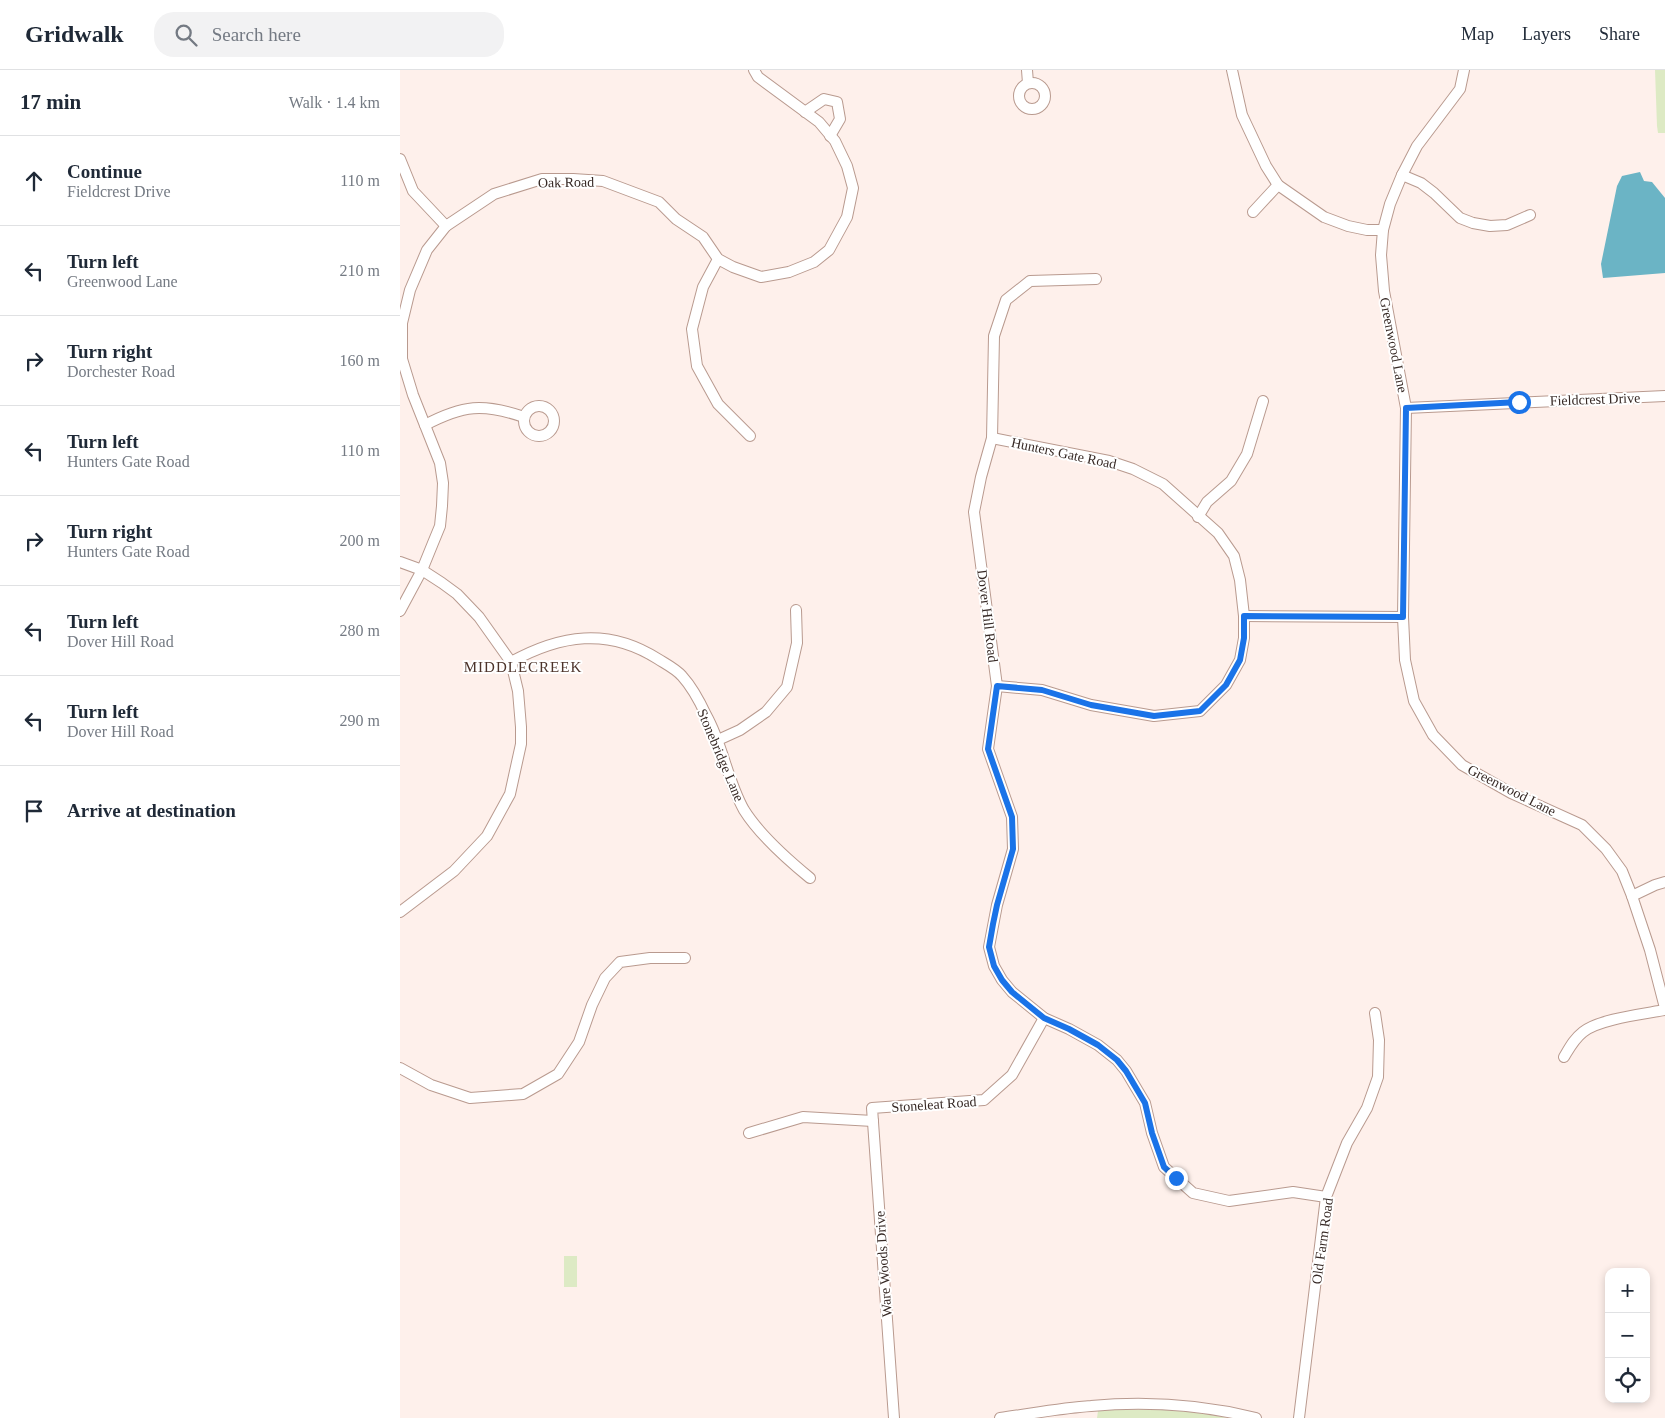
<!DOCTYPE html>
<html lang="en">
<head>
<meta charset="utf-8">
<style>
	body { margin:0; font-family:"Times New Roman",serif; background:#f2f2f3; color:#1f2937 }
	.controls { position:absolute; right:15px; bottom:15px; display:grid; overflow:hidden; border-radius:10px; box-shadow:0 2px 8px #0003 }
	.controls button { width:45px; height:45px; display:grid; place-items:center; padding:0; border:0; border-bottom:1px solid #e0e1e3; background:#fff; color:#1f2937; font:25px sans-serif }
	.stop { position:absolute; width:15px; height:15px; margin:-11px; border:4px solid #1a73e8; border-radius:50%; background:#fff }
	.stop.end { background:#1a73e8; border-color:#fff; box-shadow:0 1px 5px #0008 }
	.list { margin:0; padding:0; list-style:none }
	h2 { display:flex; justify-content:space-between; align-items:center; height:65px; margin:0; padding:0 20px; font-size:21px }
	h2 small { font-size:16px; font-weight:400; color:#747a83 }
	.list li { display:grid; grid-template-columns:32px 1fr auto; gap:15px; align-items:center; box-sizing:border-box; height:90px; padding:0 20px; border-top:1px solid #e0e1e3 }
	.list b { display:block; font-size:19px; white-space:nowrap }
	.list p { margin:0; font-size:16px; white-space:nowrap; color:#747a83 }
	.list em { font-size:16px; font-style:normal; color:#747a83 }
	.icon { flex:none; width:28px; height:28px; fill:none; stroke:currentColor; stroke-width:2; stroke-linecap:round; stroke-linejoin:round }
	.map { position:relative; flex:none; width:1265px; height:1348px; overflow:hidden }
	header { display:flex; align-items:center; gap:30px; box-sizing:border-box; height:70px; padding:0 25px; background:#fff; border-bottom:1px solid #e0e1e3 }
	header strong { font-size:24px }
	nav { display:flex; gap:28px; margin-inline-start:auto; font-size:18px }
	.search { width:350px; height:45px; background:#f2f2f3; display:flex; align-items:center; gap:12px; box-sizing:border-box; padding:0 18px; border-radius:20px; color:#747a83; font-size:19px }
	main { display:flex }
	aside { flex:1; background:#fff }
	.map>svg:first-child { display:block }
	.green { fill:#ddeac4 }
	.water { fill:#6bb4c5 }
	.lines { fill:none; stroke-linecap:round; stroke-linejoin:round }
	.minor-casing { stroke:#b99a8f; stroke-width:12 }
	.minor { stroke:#fff; stroke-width:10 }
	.route { stroke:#1a73e8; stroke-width:6 }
	.labels { text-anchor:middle; stroke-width:4; stroke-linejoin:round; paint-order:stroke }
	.street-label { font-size:14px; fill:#362925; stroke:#fff }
	.neighbourhood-label { font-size:15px; letter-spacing:1px; fill:#4c332a; stroke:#fff }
</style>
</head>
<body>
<header>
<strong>Gridwalk</strong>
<div class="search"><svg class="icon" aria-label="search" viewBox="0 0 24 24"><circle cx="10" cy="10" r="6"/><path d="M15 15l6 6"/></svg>Search here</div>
<nav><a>Map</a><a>Layers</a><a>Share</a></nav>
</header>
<main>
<aside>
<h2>17 min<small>Walk · 1.4 km</small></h2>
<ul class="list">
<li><svg class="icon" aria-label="ahead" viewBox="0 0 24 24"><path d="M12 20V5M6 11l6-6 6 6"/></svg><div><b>Continue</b><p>Fieldcrest Drive</p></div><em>110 m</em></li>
<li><svg class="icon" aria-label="left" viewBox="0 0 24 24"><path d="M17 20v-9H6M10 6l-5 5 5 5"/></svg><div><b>Turn left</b><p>Greenwood Lane</p></div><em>210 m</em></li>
<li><svg class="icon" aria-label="right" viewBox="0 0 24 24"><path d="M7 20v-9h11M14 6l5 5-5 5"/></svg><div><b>Turn right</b><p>Dorchester Road</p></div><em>160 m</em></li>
<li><svg class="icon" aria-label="left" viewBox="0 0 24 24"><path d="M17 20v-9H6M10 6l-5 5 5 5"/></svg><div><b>Turn left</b><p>Hunters Gate Road</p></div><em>110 m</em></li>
<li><svg class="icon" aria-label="right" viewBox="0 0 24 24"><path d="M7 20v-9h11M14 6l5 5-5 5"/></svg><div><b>Turn right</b><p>Hunters Gate Road</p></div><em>200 m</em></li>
<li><svg class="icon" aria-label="left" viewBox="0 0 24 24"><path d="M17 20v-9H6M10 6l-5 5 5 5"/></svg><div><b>Turn left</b><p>Dover Hill Road</p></div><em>280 m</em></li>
<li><svg class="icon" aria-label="left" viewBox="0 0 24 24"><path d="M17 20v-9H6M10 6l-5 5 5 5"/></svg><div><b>Turn left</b><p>Dover Hill Road</p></div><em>290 m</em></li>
<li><svg class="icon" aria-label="arrive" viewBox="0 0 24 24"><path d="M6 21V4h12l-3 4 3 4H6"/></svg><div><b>Arrive at destination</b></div></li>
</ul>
</aside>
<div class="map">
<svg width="1265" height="1348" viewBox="0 0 1265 1348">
	<rect width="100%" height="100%" fill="#fef0eb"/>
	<g class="green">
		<path d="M1255,0h10v63h-7l-1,-7z"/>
		<rect x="164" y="1186" width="13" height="31"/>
		<path d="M758,1339l36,3 34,6h-131l1,-7 7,-1z"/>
	</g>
	<path class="water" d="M1240,102l4,9 8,1 13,16v75l-62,5 -2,-14 16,-78 5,-10z"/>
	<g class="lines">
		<defs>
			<g id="minor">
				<path d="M627,0l1,13"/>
				<path d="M832,0l10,45 24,51 12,19 46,32 24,9 19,4h16"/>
				<path d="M1064,0l-4,19 -43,57 -15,29 -12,29 -7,26 -2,25 3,36 22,117 -3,209 2,43 9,41 19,34 29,30 49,28 71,32 24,24 16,22 10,25 18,54 15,58"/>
				<circle cx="632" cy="26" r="13"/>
				<path d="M405,42l19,-13 13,3 3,17 -10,17"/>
				<path d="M0,89l13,32 33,35"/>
				<path d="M1002,105l19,8 13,10 26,25 13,5 17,3 17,-1 23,-10"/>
				<path d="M853,142l25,-27"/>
				<path d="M318,189l-15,28 -11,42 5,37 21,38 32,32"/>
				<path d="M696,209l-66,2 -24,19 -12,36 -2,102 -11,39 -7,35 23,174 -9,63 24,68 1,32 -16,56 -8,42 5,19 8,14 10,12 32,26 25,11 29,16 19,15 9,11 19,32 7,30 12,34 29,26 36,8 64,-9 33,5"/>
				<circle cx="139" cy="351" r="15"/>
				<path d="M1006,338l259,-12"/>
				<path d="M25,355c38,-20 58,-22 99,-8"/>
				<path d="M592,368l117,23 24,8 30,15 55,49 16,23 6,24 4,36v22l-4,22 -14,25 -26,26 -46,5 -63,-11 -49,-15 -45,-4"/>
				<path d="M798,447l9,-15 24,-21 16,-27 16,-53"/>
				<path d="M0,492l22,8 20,13 15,11 22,23 32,45 7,29 3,36v17l-11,50 -23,42 -33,35 -54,41"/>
				<path d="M0,541l22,-41 11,-27 7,-17 2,-20 1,-23 -3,-20 -27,-68 -11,-36v-36l8,-33 17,-40 19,-24 48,-32 48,-15h31l30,2 56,21 17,17 27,18 15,22 15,8 28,10 28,-5 25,-10 15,-12 18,-33 6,-29 -6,-22 -12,-25 -16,-19 -61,-45 -4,-7"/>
				<path d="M844,546l159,1"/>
				<path d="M111,592c49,-27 97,-35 147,-3 8,5 18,10 24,17 10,11 18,26 24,39 17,30 21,65 38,95 15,24 44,50 66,68"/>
				<path d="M318,670l22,-10 26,-18 21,-25 10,-44 -1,-33"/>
				<path d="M1232,826l23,-11 10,-3"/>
				<path d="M1164,987c6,-10 10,-18 19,-25 16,-13 61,-18 82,-22"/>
				<path d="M0,998l31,17 39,13 53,-4 35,-20 21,-32 13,-37 13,-27 15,-16 30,-4h35"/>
				<path d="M349,1063l54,-16 70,4"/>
				<path d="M494,1348l-22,-310 112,-8 28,-25 32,-57"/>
				<path d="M600,1348c30,-4 61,-10 91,-12 55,-5 112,-1 165,12"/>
				<path d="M899,1348l27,-221 21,-54 20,-35 11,-31 1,-37 -4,-27"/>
			</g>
		</defs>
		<use href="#minor" class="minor-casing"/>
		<use href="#minor" class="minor"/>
	</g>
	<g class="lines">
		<path class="route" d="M776,1108l-12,-11 -12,-34 -7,-30 -19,-32 -9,-11 -19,-15 -29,-16 -25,-11 -32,-26 -10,-12 -8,-14 -5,-19 4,-23 4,-19 16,-56 -1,-32 -24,-68 9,-63 45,4 49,15 63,11 46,-5 26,-26 14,-25 4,-22v-22l159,1 3,-209 113,-6"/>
	</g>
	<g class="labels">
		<g class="street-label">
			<text transform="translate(166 112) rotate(-1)" y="5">Oak Road</text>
			<text transform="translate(994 275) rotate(79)" y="5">Greenwood Lane</text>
			<text transform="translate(1195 329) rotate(-2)" y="5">Fieldcrest Drive</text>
			<text transform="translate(664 383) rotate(12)" y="5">Hunters Gate Road</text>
			<text transform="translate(588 546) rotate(83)" y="5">Dover Hill Road</text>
			<text transform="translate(321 685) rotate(67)" y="5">Stonebridge Lane</text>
			<text transform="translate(1112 720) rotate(27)" y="5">Greenwood Lane</text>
			<text transform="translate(534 1034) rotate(-4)" y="5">Stoneleat Road</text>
			<text transform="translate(922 1171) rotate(-82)" y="5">Old Farm Road</text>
			<text transform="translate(483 1194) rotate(-94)" y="5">Ware Woods Drive</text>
		</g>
		<g class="neighbourhood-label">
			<text x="123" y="602">MIDDLECREEK</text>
		</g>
	</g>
</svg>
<div class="controls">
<button>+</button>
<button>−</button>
<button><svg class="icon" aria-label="locate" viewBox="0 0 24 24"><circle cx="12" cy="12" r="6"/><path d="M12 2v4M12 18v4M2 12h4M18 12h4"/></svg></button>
</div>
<div class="stop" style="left:1119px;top:332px"></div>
<div class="stop end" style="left:776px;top:1108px"></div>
</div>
</main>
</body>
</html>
